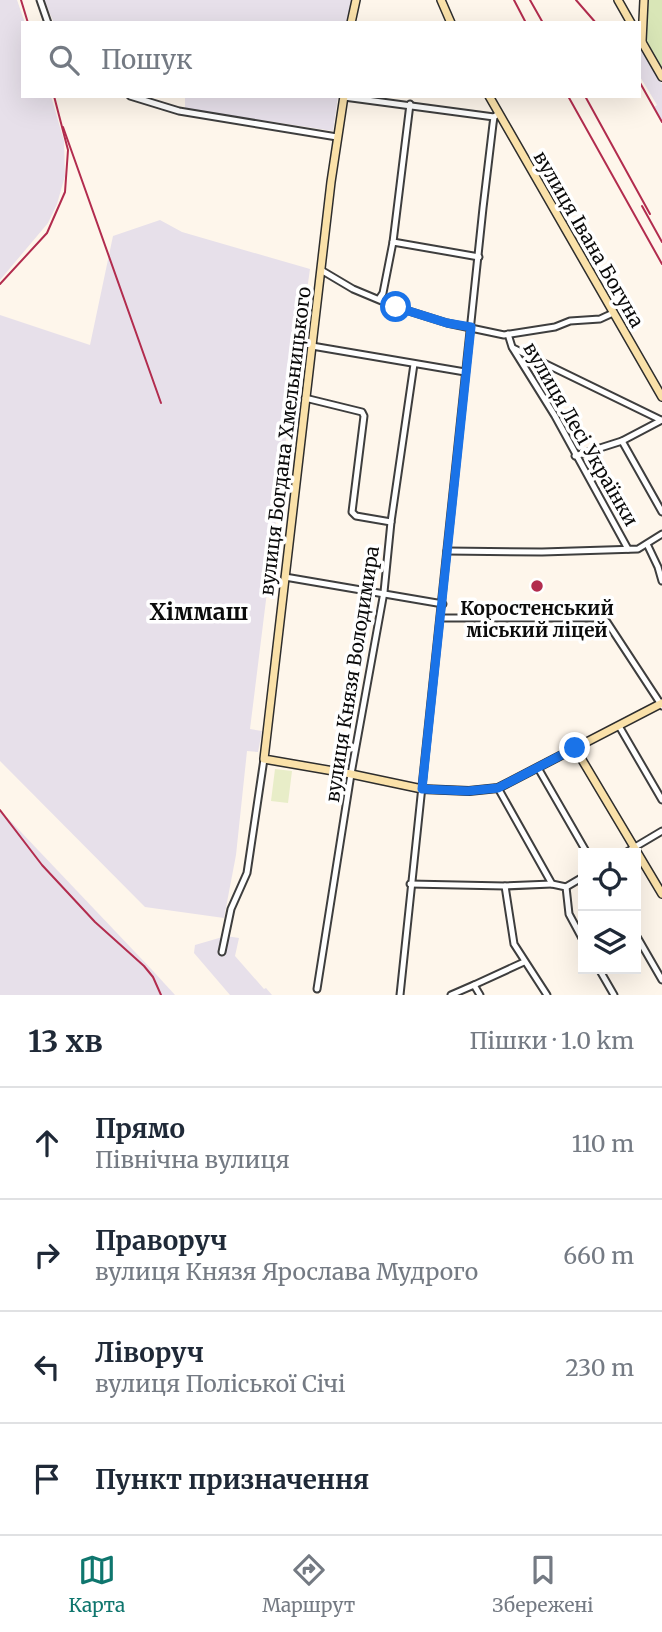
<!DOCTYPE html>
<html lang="uk">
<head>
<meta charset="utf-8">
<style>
	body { margin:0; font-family:Merriweather,serif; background:#f6f6f7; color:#1f2937 }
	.controls { position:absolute; right:21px; bottom:21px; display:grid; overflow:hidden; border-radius:0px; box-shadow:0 7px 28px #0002 }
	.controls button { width:63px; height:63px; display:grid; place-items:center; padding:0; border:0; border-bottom:2px solid #e0e1e3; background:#fff; color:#1f2937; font:35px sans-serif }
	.stop { position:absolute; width:21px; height:21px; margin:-16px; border:5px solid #1a73e8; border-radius:50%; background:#fff }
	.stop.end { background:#1a73e8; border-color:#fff; box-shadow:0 2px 7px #0008 }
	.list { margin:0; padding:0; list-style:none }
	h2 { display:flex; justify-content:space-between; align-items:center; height:91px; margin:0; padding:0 28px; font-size:30px }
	h2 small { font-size:23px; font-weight:400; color:#747a83 }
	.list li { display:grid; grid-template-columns:46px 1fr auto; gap:21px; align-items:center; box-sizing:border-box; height:112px; padding:0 28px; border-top:2px solid #e0e1e3 }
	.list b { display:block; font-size:26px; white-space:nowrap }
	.list p { margin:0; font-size:23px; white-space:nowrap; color:#747a83 }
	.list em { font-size:23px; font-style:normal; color:#747a83 }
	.icon { flex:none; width:38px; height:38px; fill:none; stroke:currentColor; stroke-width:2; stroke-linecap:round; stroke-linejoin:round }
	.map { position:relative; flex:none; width:662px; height:995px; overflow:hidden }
	.search { position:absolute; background:#fff; box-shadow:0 7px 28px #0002; left:21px; right:21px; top:21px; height:77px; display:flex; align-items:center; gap:18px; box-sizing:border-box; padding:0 24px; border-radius:0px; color:#747a83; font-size:26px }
	.sheet { height:539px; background:#fff }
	nav { display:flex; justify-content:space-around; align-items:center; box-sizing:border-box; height:98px; border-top:2px solid #e0e1e3; background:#fff; font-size:19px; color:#747a83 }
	nav a { display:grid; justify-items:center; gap:4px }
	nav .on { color:#0f766e }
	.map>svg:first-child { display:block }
	.industrial { fill:#e7e0ea }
	.green { fill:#d9e6b7 }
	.pitch { fill:#e8edc8 }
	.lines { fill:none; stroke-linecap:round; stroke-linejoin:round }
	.street-casing { stroke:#3e3e3e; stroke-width:9 }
	.secondary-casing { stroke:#2d2d2d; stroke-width:10 }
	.street { stroke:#fff; stroke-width:5 }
	.secondary { stroke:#fae1a9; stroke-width:7 }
	.rail { stroke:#b22c4e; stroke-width:2 }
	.route { stroke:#1a73e8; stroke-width:9 }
	.poi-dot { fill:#b22c4e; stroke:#fff; stroke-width:2.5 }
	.labels { text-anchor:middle; stroke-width:7; stroke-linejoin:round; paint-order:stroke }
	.street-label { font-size:19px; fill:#0b0b0b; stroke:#fff }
	.poi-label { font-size:19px; font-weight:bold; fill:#0b0b0b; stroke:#fff }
	.quarter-label { font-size:23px; font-weight:bold; fill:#0b0b0b; stroke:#fff }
</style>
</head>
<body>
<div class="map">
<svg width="662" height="995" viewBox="0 0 662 995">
	<rect width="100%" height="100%" fill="#fef6eb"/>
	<g class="industrial">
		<path d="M0,0h17l7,20 -1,76h28l13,45 1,35 -8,28 -9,19 -48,57z"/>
		<path d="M44,0h307l-4,23h-293z"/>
		<path d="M639,43l23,41v39l-9,-15 4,-3 -18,-30z"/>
		<path d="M181,96h157l-5,35 -139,-21 -9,-2v-11z"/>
		<path d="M160,220l22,12 128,37 -24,170 -36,290 12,2 -4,21 -11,-1 -11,104 -12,63 -79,-11 -145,-146v-446l90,30 23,-109z"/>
		<path d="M0,810l153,161 22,24h-175z"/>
		<path d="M226,936l13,2 -4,18 29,33 2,-1 6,7h-42l-36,-42 1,-8z"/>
	</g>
	<path class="green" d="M646,0h16v72l-17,-31z"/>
	<path class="pitch" d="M275,769l17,2 -4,32 -17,-2z"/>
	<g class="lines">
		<defs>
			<g id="street">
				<path d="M40,0l8,23"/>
				<path d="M130,96l49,15 158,26"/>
				<path d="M344,97l150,20"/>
				<path d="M393,242l86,15"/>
				<path d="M321,270l32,19 43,18 51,16 57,12 51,-8 15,-6 30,-2 13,-6"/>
				<path d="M379,299l4,-6 10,-51 17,-138"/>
				<path d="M508,334l4,13 43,69 73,133"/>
				<path d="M312,346l153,26"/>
				<path d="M513,348l148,72"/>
				<path d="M305,398l57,14 2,4 -12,96 4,4 35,6"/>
				<path d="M622,441l40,71"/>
				<path d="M575,456l47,-15 40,-21"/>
				<path d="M647,544l11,23 4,14"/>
				<path d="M447,551l95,1 96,-3 24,-15"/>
				<path d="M285,577l158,27"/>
				<path d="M441,618h160l6,4 55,84"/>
				<path d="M619,726l43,74"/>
				<path d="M538,768l49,85"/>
				<path d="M498,788l54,96 14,3 3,27 14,26"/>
				<path d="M625,853l37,-22"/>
				<path d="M410,884l95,2 47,-2"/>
				<path d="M505,886l9,58 33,51"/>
				<path d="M566,887l17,-10"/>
				<path d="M636,935l26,45"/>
				<path d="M222,952l9,-43 16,-36 17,-114"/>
				<path d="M599,969l15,26"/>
				<path d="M474,985l50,-23"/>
				<path d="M317,989l34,-215 33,-182 7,-70 23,-158"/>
				<path d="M400,995l83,-787 10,-84 1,-7 4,-3"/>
				<path d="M451,995l23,-10 6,10"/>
			</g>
			<g id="secondary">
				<path d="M441,0l10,23"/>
				<path d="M618,0l13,23"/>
				<path d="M351,23l5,-23"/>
				<path d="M639,37l23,40"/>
				<path d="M642,41l2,-41"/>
				<path d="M344,96l-13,86 -67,577 87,15 71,15 47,2 29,-3 164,-85"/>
				<path d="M489,96l173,301"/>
				<path d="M575,748l87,146"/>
			</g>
		</defs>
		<use href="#street" class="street-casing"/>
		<use href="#secondary" class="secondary-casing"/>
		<use href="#street" class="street"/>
		<use href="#secondary" class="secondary"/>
		<g class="rail">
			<path d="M21,0l7,23"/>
			<path d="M514,0l12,23"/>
			<path d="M530,0l13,23"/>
			<path d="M576,0l20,23"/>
			<path d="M639,81l23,41"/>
			<path d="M568,96l94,168"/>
			<path d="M585,96l65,118"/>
			<path d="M63,127l98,276"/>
			<path d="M642,206l20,36"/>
			<path d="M0,284l47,-51 18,-41 3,-42 -14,-54"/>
			<path d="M0,810l42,55 53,57 49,44 9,11 8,18"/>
		</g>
	</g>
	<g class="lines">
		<path class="route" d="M396,307l51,16 24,4 -49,462 46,2 30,-3 77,-40"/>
	</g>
	<circle class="poi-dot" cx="537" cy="586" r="7"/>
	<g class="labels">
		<g class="street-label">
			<text transform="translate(589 239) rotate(60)" y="7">вулиця Івана Богуна</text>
			<text transform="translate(581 434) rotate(60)" y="7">вулиця Лесі Українки</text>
			<text transform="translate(285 441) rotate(-83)" y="7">вулиця Богдана Хмельницького</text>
			<text transform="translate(352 674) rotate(-81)" y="7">вулиця Князя Володимира</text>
		</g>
		<g class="poi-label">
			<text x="537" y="615">Коростенський<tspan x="537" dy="22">міський ліцей</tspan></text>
		</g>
		<g class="quarter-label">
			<text x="199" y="620">Хіммаш</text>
		</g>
	</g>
</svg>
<div class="controls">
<button><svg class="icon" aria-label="locate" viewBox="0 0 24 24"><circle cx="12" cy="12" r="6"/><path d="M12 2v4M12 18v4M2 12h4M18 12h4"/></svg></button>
<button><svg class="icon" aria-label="layers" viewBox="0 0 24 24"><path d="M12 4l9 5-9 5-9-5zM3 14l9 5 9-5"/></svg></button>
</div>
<div class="stop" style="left:396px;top:307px"></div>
<div class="stop end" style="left:575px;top:748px"></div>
<div class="search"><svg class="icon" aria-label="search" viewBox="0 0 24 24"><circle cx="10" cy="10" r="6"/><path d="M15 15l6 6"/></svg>Пошук</div>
</div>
<section class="sheet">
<h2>13 хв<small>Пішки · 1.0 km</small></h2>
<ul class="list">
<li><svg class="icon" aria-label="ahead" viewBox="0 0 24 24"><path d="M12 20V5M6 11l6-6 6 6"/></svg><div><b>Прямо</b><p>Північна вулиця</p></div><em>110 m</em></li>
<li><svg class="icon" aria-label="right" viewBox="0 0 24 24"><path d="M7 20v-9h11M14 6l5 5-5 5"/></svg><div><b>Праворуч</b><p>вулиця Князя Ярослава Мудрого</p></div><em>660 m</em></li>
<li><svg class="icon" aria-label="left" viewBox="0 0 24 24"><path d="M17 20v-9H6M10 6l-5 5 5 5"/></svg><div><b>Ліворуч</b><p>вулиця Поліської Січі</p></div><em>230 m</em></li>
<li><svg class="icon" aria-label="arrive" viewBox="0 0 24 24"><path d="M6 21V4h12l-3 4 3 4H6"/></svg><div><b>Пункт призначення</b></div></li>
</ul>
</section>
<nav>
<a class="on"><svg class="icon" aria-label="map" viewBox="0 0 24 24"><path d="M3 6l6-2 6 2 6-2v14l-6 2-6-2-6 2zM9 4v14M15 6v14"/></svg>Карта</a>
<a><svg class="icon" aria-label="directions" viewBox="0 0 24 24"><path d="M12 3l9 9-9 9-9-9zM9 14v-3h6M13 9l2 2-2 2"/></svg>Маршрут</a>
<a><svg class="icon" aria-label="saved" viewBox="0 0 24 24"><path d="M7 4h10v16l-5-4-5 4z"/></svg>Збережені</a>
</nav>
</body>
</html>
